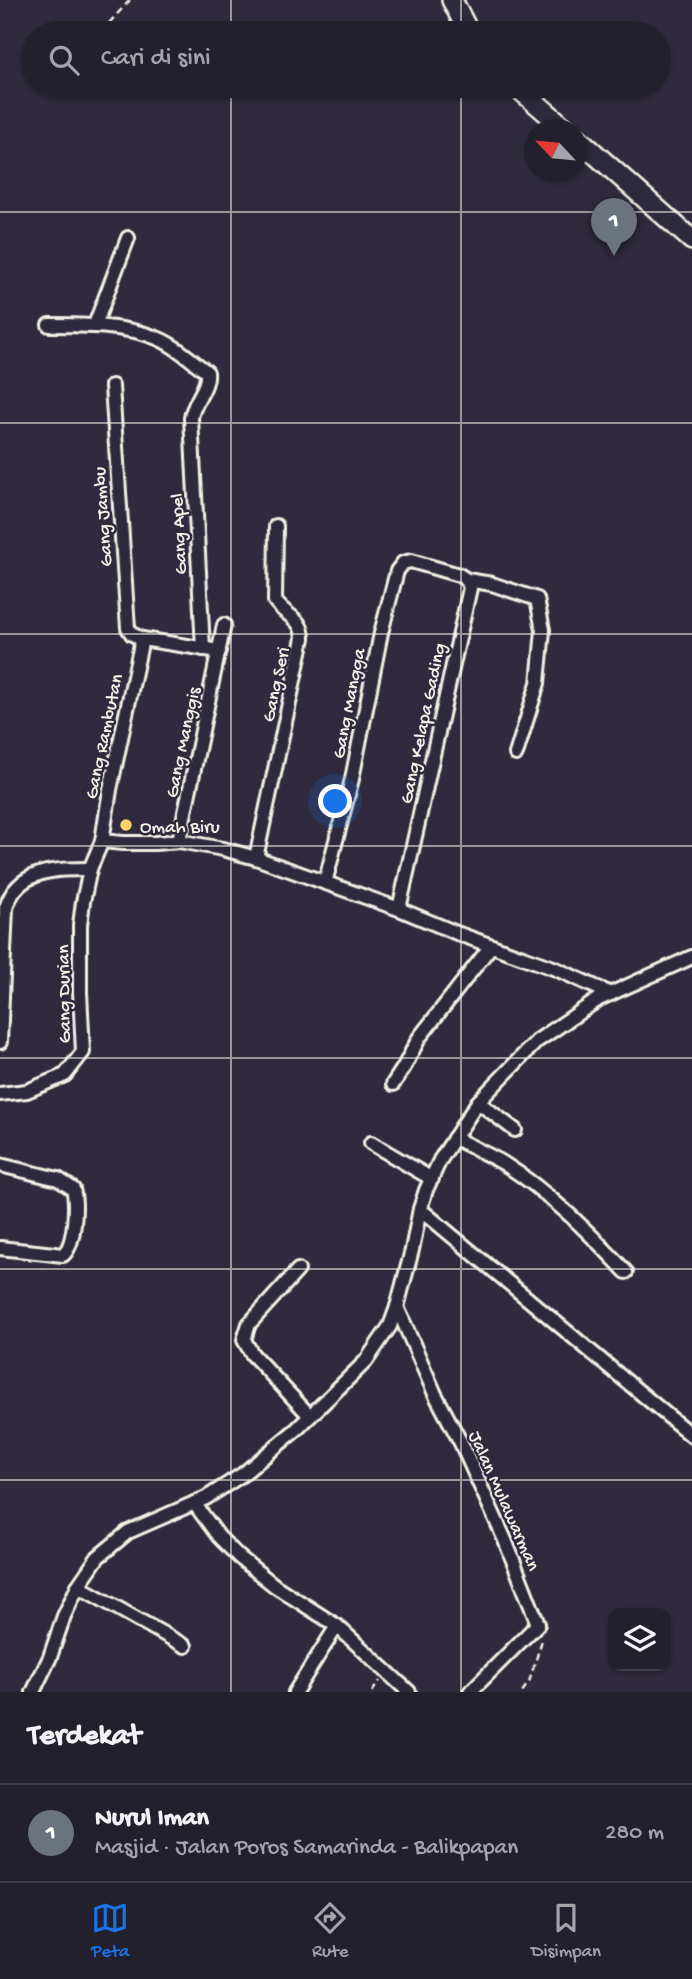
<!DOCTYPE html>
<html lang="id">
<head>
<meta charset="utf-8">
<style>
	body { margin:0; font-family:"Gochi Hand",sans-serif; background:#2f2d3a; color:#f1f3f6 }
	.controls { position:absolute; right:21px; bottom:21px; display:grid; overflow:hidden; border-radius:14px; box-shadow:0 2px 5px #0004 }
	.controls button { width:63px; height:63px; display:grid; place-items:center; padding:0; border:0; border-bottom:2px solid #403e4a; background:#23202e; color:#f1f3f6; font:35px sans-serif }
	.compass { position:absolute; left:524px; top:119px; width:63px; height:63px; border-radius:50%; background:#23202e; box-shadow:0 2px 5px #0004; rotate:296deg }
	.you { position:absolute; left:336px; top:802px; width:24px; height:24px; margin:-18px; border:5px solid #fff; border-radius:50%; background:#1a73e8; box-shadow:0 0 0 10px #1a73e833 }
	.badge { display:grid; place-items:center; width:46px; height:46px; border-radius:50%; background:#1a73e8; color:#fff; font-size:23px; font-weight:700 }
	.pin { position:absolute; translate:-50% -58px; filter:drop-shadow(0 2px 4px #0008) }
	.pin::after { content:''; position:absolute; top:37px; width:24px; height:21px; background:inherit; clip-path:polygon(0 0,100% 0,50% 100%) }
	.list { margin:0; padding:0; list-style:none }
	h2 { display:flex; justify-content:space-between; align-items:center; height:91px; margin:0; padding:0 28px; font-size:30px }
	h2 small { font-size:23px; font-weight:400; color:#a3a3aa }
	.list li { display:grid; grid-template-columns:46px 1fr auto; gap:21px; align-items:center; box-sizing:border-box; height:98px; padding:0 28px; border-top:2px solid #403e4a }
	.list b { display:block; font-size:26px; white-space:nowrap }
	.list p { margin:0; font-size:23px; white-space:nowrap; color:#a3a3aa }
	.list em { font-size:23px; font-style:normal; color:#a3a3aa }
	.icon { flex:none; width:38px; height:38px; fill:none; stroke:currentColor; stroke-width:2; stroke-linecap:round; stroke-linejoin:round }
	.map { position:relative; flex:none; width:692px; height:1692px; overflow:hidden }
	.search { position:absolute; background:#23202e; box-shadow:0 2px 5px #0004; left:21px; right:21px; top:21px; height:77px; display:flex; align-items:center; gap:18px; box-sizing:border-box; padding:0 24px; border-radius:38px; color:#a3a3aa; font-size:26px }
	.sheet { height:189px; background:#23202e }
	nav { display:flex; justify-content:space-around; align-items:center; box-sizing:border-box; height:98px; border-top:2px solid #403e4a; background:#23202e; font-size:19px; color:#a3a3aa }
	nav a { display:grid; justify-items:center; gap:4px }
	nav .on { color:#1a73e8 }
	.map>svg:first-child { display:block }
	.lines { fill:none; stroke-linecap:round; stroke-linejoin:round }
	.minor-casing { stroke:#f4f1e8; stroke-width:18 }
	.trunk-casing { stroke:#f4f1e8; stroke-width:24 }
	.path { stroke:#f4f1e8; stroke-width:2.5; stroke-dasharray:7 5; stroke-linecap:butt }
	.minor { stroke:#2f2a3d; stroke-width:12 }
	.trunk { stroke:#2f2a3d; stroke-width:19 }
	.grid { fill:none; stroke:#f4f1e8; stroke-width:2; stroke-opacity:0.55 }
	.poi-dot { fill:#ffd166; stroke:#2f2a3d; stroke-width:2.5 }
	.labels { text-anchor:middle; stroke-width:5; stroke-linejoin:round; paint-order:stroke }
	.street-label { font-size:19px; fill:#f4f1e8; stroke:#2f2a3d }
	.poi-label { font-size:19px; fill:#f4f1e8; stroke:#2f2a3d; text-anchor:start }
</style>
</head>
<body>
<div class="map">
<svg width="692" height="1692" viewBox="0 0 692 1692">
	<rect width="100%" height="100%" fill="#2f2a3d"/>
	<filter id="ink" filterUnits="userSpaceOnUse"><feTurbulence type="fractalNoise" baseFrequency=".0143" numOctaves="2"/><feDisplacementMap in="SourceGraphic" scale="14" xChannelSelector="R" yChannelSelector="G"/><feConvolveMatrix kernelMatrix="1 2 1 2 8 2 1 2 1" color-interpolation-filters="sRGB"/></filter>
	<g filter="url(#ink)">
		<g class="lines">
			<defs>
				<g id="minor">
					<path d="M49,325c35,0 75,0 108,13 18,7 35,23 50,34 2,16 -14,30 -16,46l12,231"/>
					<path d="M95,325l33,-87"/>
					<path d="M112,386l16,242 4,6 10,5 77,12"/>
					<path d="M467,580l25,4 45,15 6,31 -5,53 -22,71"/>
					<path d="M102,841l21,2h32l24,-2 44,8 33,9 143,51 60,25 97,35 55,25"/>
					<path d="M179,841l45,-216"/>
					<path d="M256,858l47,-220c-1,-21 -17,-21 -28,-37l1,-75"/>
					<path d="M325,883l27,-104 29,-146 16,-62 6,-8 8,-2 48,14 8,5 3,8 -71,321"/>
					<path d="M0,1042l6,-134c11,-39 50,-39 84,-39"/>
					<path d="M393,1084l11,-17 15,-29 72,-92"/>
					<path d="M0,1094l27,-3 38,-16 18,-23 -3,-60v-67l3,-23 7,-33 12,-28 8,-51 32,-151"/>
					<path d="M478,1102l37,28"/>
					<path d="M454,1138c16,8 33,16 49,25 46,29 86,69 123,109"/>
					<path d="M371,1143l61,36"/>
					<path d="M0,1165l58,14 15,10c4,15 2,56 -10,66l-63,-7"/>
					<path d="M420,1209l272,227"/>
					<path d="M298,1270l-49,54 -5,16 8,14 58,62"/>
					<path d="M397,1307l38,87 26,49 44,97 33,84 -68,68"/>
					<path d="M194,1503l25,34 20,20 36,29 62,40 72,66"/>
					<path d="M78,1586l107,60"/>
					<path d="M33,1692l17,-35 14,-41 14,-30 20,-29 30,-25 78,-34 37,-24 54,-45 69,-68 24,-35 7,-19 15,-57 8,-41 6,-19 14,-30 38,-58 59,-61 62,-42 93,-42"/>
					<path d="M295,1692l42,-66"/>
				</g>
				<g id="trunk">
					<path d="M452,0l17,33"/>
					<path d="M516,86l51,44"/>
					<path d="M576,137l116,103"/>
				</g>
			</defs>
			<use href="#minor" class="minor-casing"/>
			<use href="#trunk" class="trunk-casing"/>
			<g class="path">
				<path d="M109,23l21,-23"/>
				<path d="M372,1692l8,-11"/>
				<path d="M522,1692l7,-10 13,-42"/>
			</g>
			<use href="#minor" class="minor"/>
			<use href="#trunk" class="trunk"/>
		</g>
	</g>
	<path class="grid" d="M231,0v33M461,0v33M231,86v1606M461,86v1606M0,212h692M0,423h692M0,634h692M0,846h692M0,1058h692M0,1269h692M0,1480h692"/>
	<circle class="poi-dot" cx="126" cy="825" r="7"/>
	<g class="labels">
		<g class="street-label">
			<text transform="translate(101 517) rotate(-94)" y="7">Gang Jambu</text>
			<text transform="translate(177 534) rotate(-93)" y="7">Gang Apel</text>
			<text transform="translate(274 684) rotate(-78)" y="7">Gang Seri</text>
			<text transform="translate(347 703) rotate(-79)" y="7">Gang Mangga</text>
			<text transform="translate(421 723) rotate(-78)" y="7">Gang Kelapa Gading</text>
			<text transform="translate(102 736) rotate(-78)" y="7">Gang Rambutan</text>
			<text transform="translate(181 742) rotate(-78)" y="7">Gang Manggis</text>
			<text transform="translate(62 994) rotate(-91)" y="7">Gang Durian</text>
			<text transform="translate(506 1500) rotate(66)" y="7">Jalan Mulawarman</text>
		</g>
		<g class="poi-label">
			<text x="140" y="832">Omah Biru</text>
		</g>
	</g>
</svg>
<div class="controls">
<button><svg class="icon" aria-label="layers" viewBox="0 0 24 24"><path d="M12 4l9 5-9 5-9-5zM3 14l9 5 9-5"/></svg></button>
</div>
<svg class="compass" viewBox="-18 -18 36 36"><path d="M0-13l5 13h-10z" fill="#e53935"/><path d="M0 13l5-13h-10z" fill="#a3a3aa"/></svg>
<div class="you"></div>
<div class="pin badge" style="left:614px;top:256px;background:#6b7280">1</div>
<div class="search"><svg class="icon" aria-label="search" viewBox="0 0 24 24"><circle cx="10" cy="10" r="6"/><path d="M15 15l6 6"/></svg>Cari di sini</div>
</div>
<section class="sheet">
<h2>Terdekat<small></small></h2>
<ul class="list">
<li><span class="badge" style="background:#6b7280">1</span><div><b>Nurul Iman</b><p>Masjid · Jalan Poros Samarinda - Balikpapan</p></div><em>280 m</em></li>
</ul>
</section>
<nav>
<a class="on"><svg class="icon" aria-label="map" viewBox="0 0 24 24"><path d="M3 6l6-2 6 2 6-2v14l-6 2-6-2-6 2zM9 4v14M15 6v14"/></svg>Peta</a>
<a><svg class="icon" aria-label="directions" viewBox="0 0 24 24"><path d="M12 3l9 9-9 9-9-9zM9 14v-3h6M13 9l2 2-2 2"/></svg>Rute</a>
<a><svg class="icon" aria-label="saved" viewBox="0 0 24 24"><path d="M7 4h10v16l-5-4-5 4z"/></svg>Disimpan</a>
</nav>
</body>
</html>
